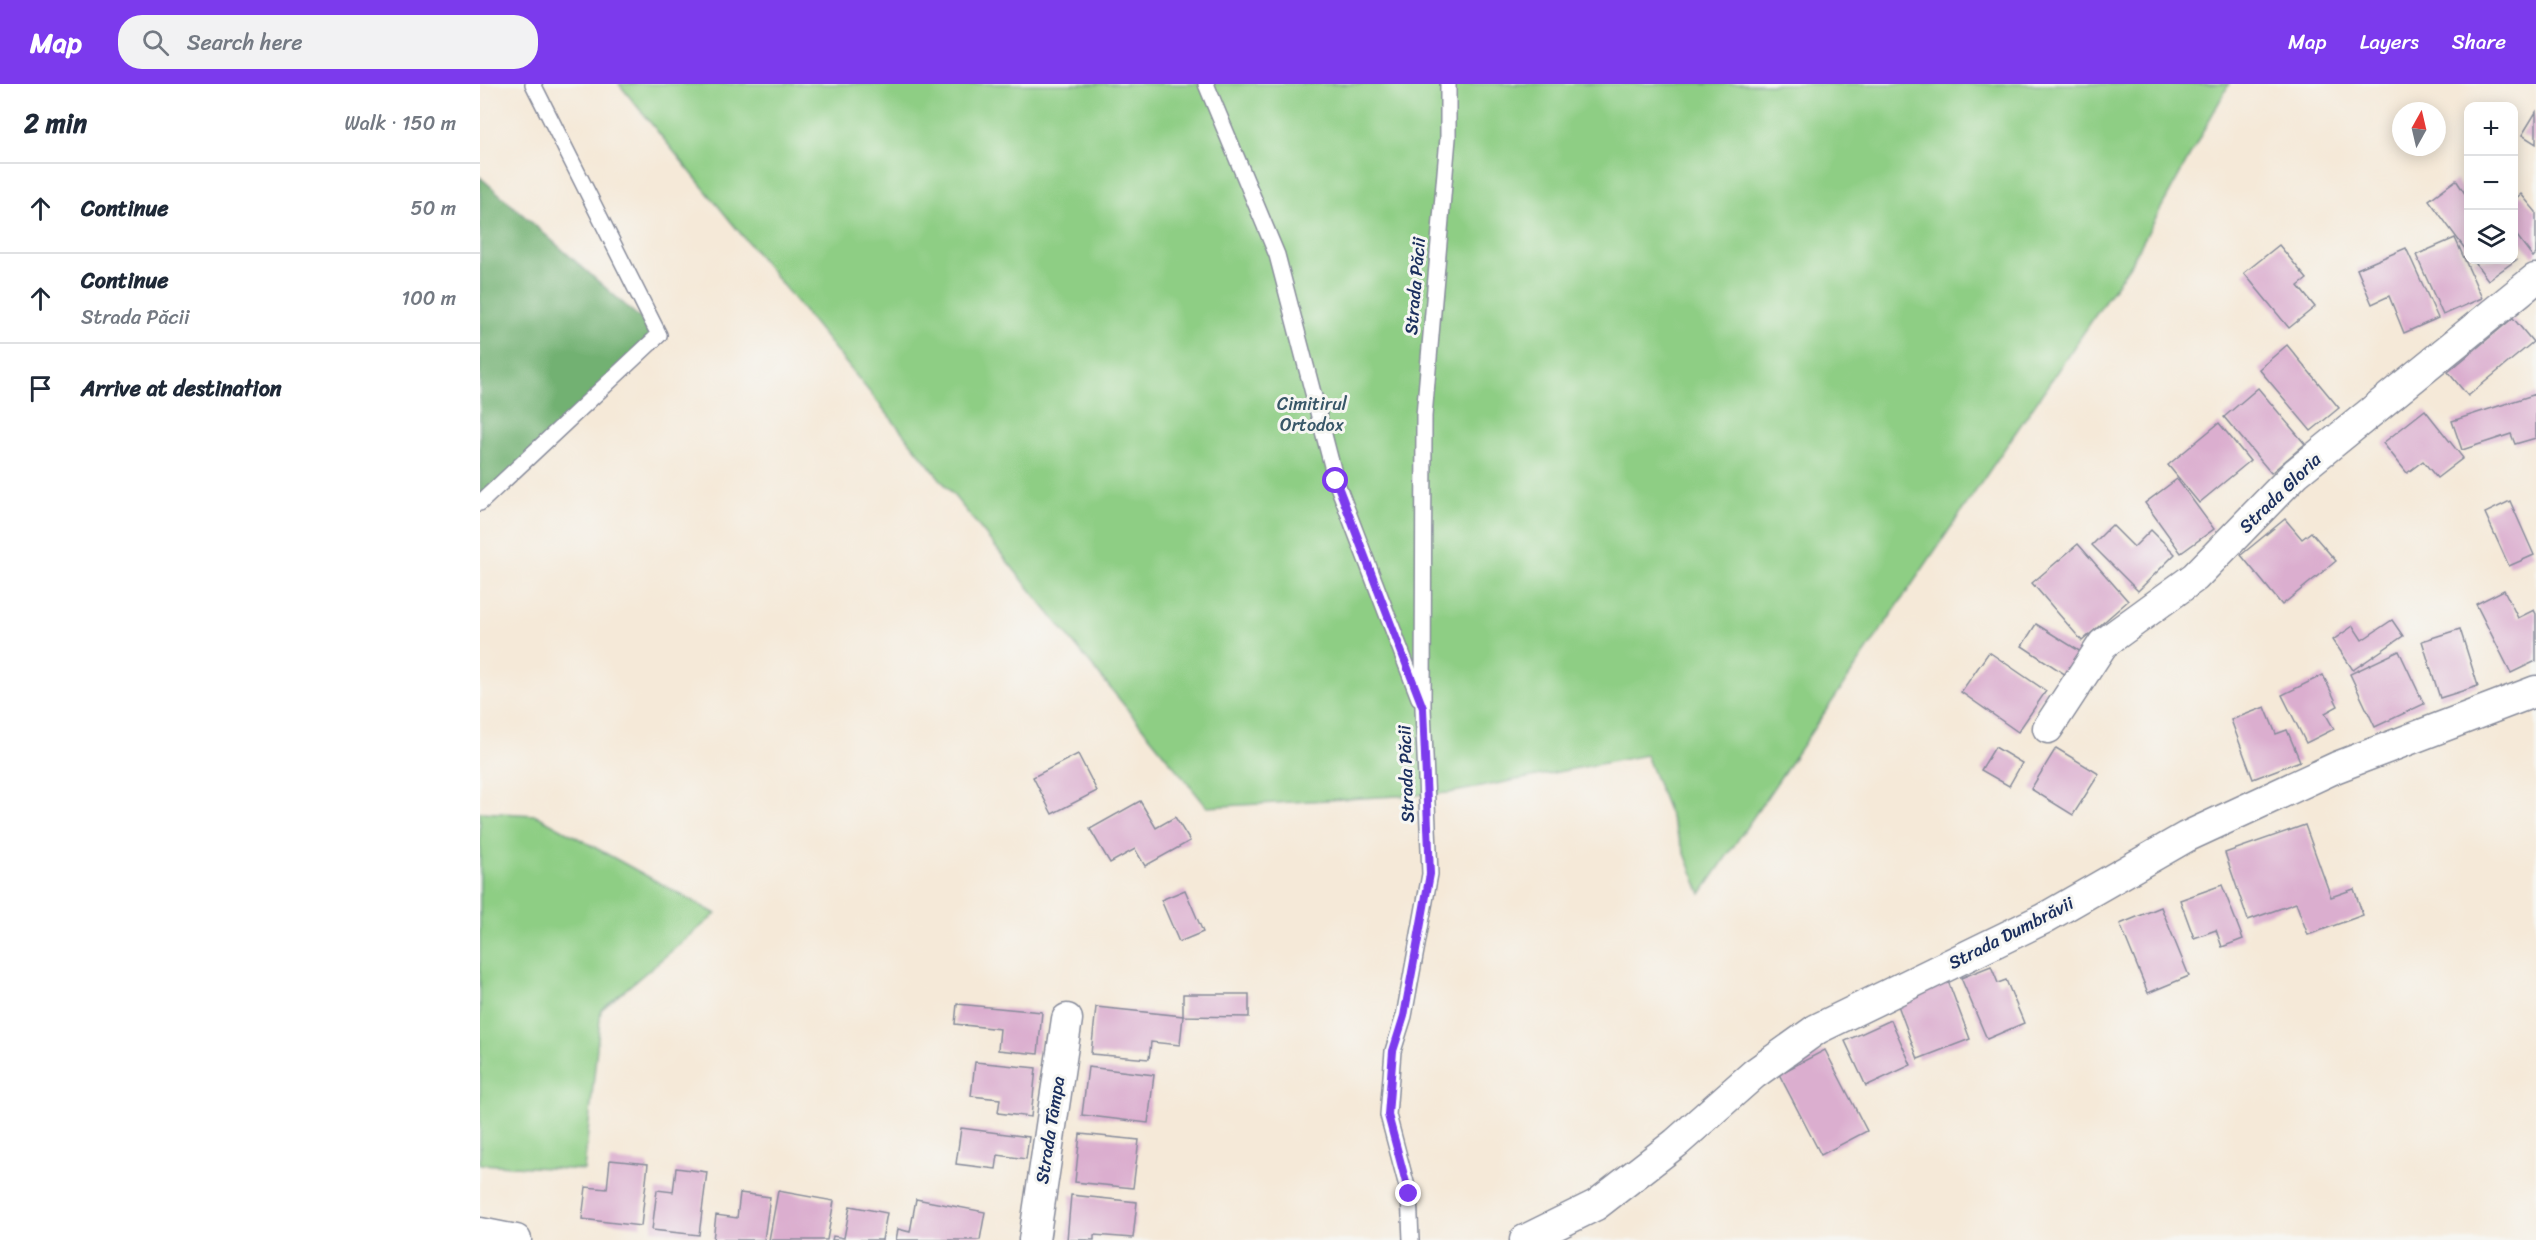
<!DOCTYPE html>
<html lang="en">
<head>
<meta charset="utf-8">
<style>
	body { margin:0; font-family:Sriracha,sans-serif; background:#f2f2f3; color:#1f2937 }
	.controls { position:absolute; right:18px; top:18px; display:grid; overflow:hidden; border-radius:12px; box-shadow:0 3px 15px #0003 }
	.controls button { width:54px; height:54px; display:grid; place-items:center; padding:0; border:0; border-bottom:2px solid #e0e1e3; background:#fff; color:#1f2937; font:30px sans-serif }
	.compass { position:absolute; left:1912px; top:18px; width:54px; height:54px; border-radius:50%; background:#fff; box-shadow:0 3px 15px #0003; rotate:8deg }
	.stop { position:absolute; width:18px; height:18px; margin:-14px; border:4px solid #7c3aed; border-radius:50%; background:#fff }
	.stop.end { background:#7c3aed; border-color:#fff; box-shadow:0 2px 6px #0008 }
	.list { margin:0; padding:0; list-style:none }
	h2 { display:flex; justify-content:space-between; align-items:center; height:78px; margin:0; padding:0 24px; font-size:26px }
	h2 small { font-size:20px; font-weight:400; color:#747a83 }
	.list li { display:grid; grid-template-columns:39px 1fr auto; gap:18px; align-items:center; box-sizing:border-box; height:90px; padding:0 24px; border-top:2px solid #e0e1e3 }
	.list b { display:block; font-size:22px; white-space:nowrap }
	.list p { margin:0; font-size:20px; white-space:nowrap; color:#747a83 }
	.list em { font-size:20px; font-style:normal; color:#747a83 }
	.icon { flex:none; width:33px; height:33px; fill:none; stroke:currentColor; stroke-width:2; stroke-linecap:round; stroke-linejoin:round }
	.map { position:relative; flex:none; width:2056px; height:1156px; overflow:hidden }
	header { display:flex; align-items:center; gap:36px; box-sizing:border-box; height:84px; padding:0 30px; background:#7c3aed; color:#fff }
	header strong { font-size:28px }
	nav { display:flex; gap:33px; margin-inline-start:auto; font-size:21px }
	.search { width:420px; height:54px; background:#f2f2f3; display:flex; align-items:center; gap:15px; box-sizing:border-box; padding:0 21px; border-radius:24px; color:#747a83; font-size:22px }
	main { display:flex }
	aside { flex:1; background:#fff }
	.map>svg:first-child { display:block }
	.green { fill:#8ece84; stroke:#547e71; stroke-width:1.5 }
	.forest { fill:#72b172; stroke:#467068; stroke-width:1.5 }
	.building { fill:#dbaecf }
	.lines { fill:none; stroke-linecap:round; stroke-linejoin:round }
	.lane-casing { stroke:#888c9b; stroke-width:18 }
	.street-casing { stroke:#888c9b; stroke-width:33 }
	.lane { stroke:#fff; stroke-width:15 }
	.street { stroke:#fff; stroke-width:30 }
	.route { stroke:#7c3aed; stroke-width:8 }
	.labels { text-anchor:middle; stroke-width:6; stroke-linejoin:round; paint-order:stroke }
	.street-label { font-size:18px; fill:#1b2f5e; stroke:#f6f6f2 }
	.park-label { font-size:18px; fill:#385768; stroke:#f6f6f2 }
</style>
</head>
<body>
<header>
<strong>Map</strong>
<div class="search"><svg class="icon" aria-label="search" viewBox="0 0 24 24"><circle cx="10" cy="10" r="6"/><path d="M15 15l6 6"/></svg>Search here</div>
<nav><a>Map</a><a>Layers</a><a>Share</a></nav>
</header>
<main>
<aside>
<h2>2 min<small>Walk · 150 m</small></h2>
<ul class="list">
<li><svg class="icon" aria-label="ahead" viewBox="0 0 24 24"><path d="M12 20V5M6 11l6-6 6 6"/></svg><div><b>Continue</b></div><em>50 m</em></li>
<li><svg class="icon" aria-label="ahead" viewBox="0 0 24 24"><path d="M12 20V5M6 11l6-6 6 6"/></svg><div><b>Continue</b><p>Strada Păcii</p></div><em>100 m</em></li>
<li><svg class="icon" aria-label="arrive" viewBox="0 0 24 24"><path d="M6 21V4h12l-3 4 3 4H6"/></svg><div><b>Arrive at destination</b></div></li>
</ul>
</aside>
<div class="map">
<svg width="2056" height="1156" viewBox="0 0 2056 1156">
	<rect width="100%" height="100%" fill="#f6f6f2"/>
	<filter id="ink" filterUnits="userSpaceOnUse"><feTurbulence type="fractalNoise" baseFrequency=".0167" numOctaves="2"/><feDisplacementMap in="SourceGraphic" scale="12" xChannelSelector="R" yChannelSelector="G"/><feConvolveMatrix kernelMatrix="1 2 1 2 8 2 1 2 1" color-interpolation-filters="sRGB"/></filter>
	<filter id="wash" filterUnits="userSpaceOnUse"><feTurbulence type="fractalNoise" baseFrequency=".008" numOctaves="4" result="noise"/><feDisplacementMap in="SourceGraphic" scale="24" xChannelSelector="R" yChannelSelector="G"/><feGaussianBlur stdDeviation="1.35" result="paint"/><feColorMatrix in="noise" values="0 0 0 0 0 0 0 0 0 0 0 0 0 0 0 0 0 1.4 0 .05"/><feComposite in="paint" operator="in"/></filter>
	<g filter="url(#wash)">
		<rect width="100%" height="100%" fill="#f5e9d8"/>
		<g class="green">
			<path d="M139,0h1610l-98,179 -430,631 -55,-139 -197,38 -242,14z"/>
			<path d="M0,728l56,3 180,99 -115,96 -17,160 -104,-6z"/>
		</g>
		<path class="forest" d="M0,93l179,158 -179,168z"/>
		<g id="blocks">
			<g class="building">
				<path d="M2056,28v32l-14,-9z"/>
				<path d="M1976,96l12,18v55l-39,-53z"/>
				<path d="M2041,110l15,18v42l-3,3 -19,-25v-32z"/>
				<path d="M1975,154l27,60 -39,17 -27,-60z"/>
				<path d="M1799,161l28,34 -9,7 17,21 -26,21 -45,-55z"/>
				<path d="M1926,164l32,70 -34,15 -15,-37 -17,8 -15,-35z"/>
				<path d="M1993,176h43l-28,20z"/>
				<path d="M2033,234l20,24 -65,54 -20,-24z"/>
				<path d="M1807,261l52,63 -28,23 -52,-62z"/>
				<path d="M1778,304l47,56 -34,29 -47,-56z"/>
				<path d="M2056,310v44l-21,6 -4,-10 -49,16 -10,-29z"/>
				<path d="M1945,326l38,48 -26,20 -14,-17 -16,12 -24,-30z"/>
				<path d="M1739,339l31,38 -51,42 -31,-38z"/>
				<path d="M1697,395l37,50 -33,24 -36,-50z"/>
				<path d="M2030,417l24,54 -25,11 -24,-53z"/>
				<path d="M1805,435l17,20 9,-7 25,29 -54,44 -41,-50z"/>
				<path d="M1632,441l22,22 17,-17 24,24 -37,37 -46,-46z"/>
				<path d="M1598,460l50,57 -46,40 -50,-58z"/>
				<path d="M2024,506l14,28 16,-8 2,4v47l-25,12 -35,-69z"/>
				<path d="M1912,536l11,16 -50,34 -20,-30 20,-14 9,14z"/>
				<path d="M1556,540l45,28 -15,23 -44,-29z"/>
				<path d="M1980,545l18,57 -38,12 -18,-57z"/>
				<path d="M1919,567l25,53 -49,23 -25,-53z"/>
				<path d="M1509,568l57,39 -28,41 -57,-40z"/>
				<path d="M1843,591l15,31 -13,7 9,16 -28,14 -24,-48z"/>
				<path d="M1785,623l11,27 11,-4 13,31 -47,18 -22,-59z"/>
				<path d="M1515,663l27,16 -13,23 -28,-16z"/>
				<path d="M1576,664l43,26 -26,41 -42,-26z"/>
				<path d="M598,670l19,37 -45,23 -19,-37z"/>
				<path d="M660,717l16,27 19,-11 15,24 -45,25 -10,-17 -25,14 -20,-34z"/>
				<path d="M1825,741l26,72 23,-8 9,26 -55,20 -12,-32 -48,17 -23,-67z"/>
				<path d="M1742,801l21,54 -21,8 -6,-17 -22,8 -14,-38z"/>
				<path d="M705,806l18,42 -24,10 -18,-42z"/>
				<path d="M1681,823l28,69 -41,17 -28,-69z"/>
				<path d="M1511,882l7,17 8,-3 18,43 -37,16 -26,-61z"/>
				<path d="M1468,897l22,58 -52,20 -22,-59z"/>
				<path d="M703,910h66v23l-66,-1z"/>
				<path d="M477,920l85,8 -4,42 -40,-4 2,-21 -45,-5z"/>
				<path d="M616,923l87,9 -3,29 -29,-3 -2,17 -58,-5z"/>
				<path d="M1411,936l20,45 -45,21 -21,-45z"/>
				<path d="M1345,966l42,81 -46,24 -42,-81z"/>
				<path d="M495,978l61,6 -5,49 -33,-4 2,-14 -29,-3z"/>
				<path d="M608,983l66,8 -6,48 -66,-8z"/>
				<path d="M481,1044l68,9 -3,22 -28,-4 -2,14 -40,-5z"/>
				<path d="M600,1050l59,6 -6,48 -58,-6z"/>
				<path d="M130,1076l38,4 -7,62 -59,-7 4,-32 21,2z"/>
				<path d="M196,1084l31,4 -8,63 -47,-5 5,-40 16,2z"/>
				<path d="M298,1107l56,10 -7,39h-58z"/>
				<path d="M260,1109l30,4 -6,43h-51l3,-25 21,3z"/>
				<path d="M591,1111l66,7 -4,36 -39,-3v5h-27z"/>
				<path d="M436,1115l69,13 -5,28h-84l2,-11 12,3z"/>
				<path d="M370,1122l37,7 -5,27h-50l1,-4 11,2z"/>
			</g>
		</g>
	</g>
	<g filter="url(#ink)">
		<use href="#blocks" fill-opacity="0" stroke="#888c9b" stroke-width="1.5"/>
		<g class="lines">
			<defs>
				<g id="lane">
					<path d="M726,0l71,171 59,226 83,217"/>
					<path d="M0,419l179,-168 -126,-251"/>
					<path d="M931,1156l-2,-46 -21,-79 5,-64 11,-35 26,-142 -7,-166 1,-292 24,-278v-54"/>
				</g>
				<g id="street">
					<path d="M1568,644l55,-84 92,-67 101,-104 239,-194"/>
					<path d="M0,1149l36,7"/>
					<path d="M554,1156l33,-221"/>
					<path d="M1045,1156l71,-35 80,-62 78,-69 63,-45 226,-110 143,-82 151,-70 199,-76"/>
				</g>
			</defs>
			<use href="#lane" class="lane-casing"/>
			<use href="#street" class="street-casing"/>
			<use href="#lane" class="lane"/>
			<use href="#street" class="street"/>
		</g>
	</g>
	<g class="lines" filter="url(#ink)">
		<path class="route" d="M856,397l87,227 7,166 -26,142 -11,35 -5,64 21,79"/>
	</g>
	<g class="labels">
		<g class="street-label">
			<text transform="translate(935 202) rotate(-85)" y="6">Strada Păcii</text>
			<text transform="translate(1800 409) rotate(-44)" y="6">Strada Gloria</text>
			<text transform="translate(926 690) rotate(-92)" y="6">Strada Păcii</text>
			<text transform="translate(1531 849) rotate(-27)" y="6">Strada Dumbrăvii</text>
			<text transform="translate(570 1046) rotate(-81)" y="6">Strada Tâmpa</text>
		</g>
		<g class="park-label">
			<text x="832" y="326">Cimitirul<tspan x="832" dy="21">Ortodox</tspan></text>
		</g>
	</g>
</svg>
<div class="controls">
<button>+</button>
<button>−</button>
<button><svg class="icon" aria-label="layers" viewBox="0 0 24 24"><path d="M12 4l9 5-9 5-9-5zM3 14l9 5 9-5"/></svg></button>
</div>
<svg class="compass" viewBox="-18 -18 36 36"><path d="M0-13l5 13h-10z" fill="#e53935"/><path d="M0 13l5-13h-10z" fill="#747a83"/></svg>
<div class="stop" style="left:856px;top:397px"></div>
<div class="stop end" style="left:929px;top:1110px"></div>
</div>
</main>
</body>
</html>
